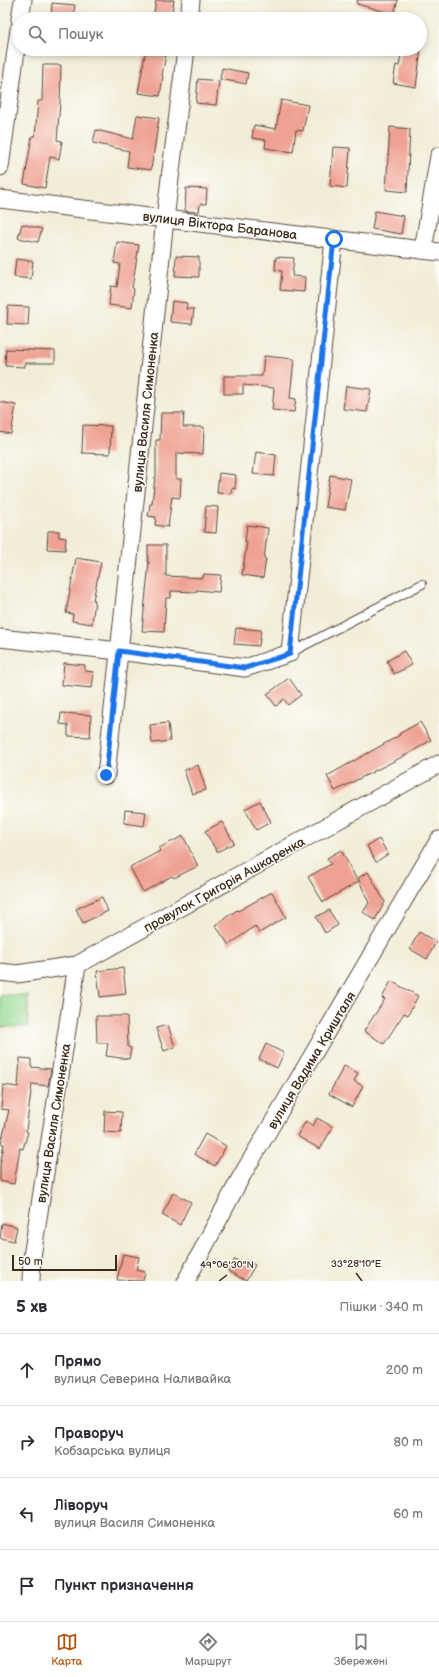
<!DOCTYPE html>
<html lang="uk">
<head>
<meta charset="utf-8">
<style>
	body { margin:0; font-family:"Balsamiq Sans",sans-serif; background:#f7f7f7; color:#2b2b33 }
	.scale { position:absolute; left:12px; bottom:10px; width:105px; box-sizing:border-box; padding-left:4px; border:2px solid #3b2a1e; border-top:0; font-size:11px; line-height:14px; white-space:nowrap; color:#3b2a1e; -webkit-text-stroke:3px #fdfcf7; paint-order:stroke }
	.stop { position:absolute; width:12px; height:12px; margin:-9px; border:3px solid #1a73e8; border-radius:50%; background:#fff }
	.stop.end { background:#1a73e8; border-color:#fff; box-shadow:0 1px 4px #0008 }
	.list { margin:0; padding:0; list-style:none }
	h2 { display:flex; justify-content:space-between; align-items:center; height:52px; margin:0; padding:0 16px; font-size:17px }
	h2 small { font-size:13px; font-weight:400; color:#7c7c81 }
	.list li { display:grid; grid-template-columns:26px 1fr auto; gap:12px; align-items:center; box-sizing:border-box; height:72px; padding:0 16px; border-top:1px solid #e1e1e2 }
	.list b { display:block; font-size:15px; white-space:nowrap }
	.list p { margin:0; font-size:13px; white-space:nowrap; color:#7c7c81 }
	.list em { font-size:13px; font-style:normal; color:#7c7c81 }
	.icon { flex:none; width:22px; height:22px; fill:none; stroke:currentColor; stroke-width:2; stroke-linecap:round; stroke-linejoin:round }
	.map { position:relative; flex:none; width:439px; height:1281px; overflow:hidden }
	.search { position:absolute; background:#fff; box-shadow:0 2px 6px #0003; left:12px; right:12px; top:12px; height:44px; display:flex; align-items:center; gap:10px; box-sizing:border-box; padding:0 14px; border-radius:22px; color:#7c7c81; font-size:15px }
	.sheet { height:340px; background:#fff }
	nav { display:flex; justify-content:space-around; align-items:center; box-sizing:border-box; height:56px; border-top:1px solid #e1e1e2; background:#fff; font-size:11px; color:#7c7c81 }
	nav a { display:grid; justify-items:center; gap:2px }
	nav .on { color:#b45309 }
	.map>svg:first-child { display:block }
	.green { fill:#92d790; stroke:#668057 }
	.building { fill:#efa193 }
	.lines { fill:none; stroke-linecap:round; stroke-linejoin:round }
	.service-casing { stroke:#56473a; stroke-width:10 }
	.minor-casing { stroke:#56473a; stroke-width:19 }
	.service { stroke:#fff; stroke-width:8 }
	.minor { stroke:#fff; stroke-width:17 }
	.route { stroke:#1a73e8; stroke-width:5 }
	.ticks { fill:none; stroke:#3b2a1e; stroke-width:1.5 }
	.labels { text-anchor:middle; stroke-width:3; stroke-linejoin:round; paint-order:stroke }
	.street-label { font-size:13px; fill:#3b2a1e; stroke:#fdfcf7 }
	.ticks-label { font-size:10px; text-anchor:middle; fill:#3b2a1e; stroke:#fdfcf7; stroke-width:3; stroke-linejoin:round; paint-order:stroke }
</style>
</head>
<body>
<div class="map">
<svg width="439" height="1281" viewBox="0 0 439 1281">
	<rect width="100%" height="100%" fill="#fdfcf7"/>
	<filter id="ink" filterUnits="userSpaceOnUse"><feTurbulence type="fractalNoise" baseFrequency=".025" numOctaves="2"/><feDisplacementMap in="SourceGraphic" scale="8" xChannelSelector="R" yChannelSelector="G"/><feConvolveMatrix kernelMatrix="1 2 1 2 8 2 1 2 1" color-interpolation-filters="sRGB"/></filter>
	<filter id="wash" filterUnits="userSpaceOnUse"><feTurbulence type="fractalNoise" baseFrequency=".012" numOctaves="4" result="noise"/><feDisplacementMap in="SourceGraphic" scale="16" xChannelSelector="R" yChannelSelector="G"/><feGaussianBlur stdDeviation="0.9" result="paint"/><feColorMatrix in="noise" values="0 0 0 0 0 0 0 0 0 0 0 0 0 0 0 0 0 1.4 0 .05"/><feComposite in="paint" operator="in"/></filter>
	<g filter="url(#wash)">
		<rect width="100%" height="100%" fill="#f2edd8"/>
		<rect class="green" x="0" y="995" width="28" height="32"/>
		<g id="blocks">
			<g class="building">
				<path d="M156,0h18l-3,19h-18z"/>
				<path d="M357,0h41l-4,14 -37,-10z"/>
				<path d="M52,3l23,2 -2,14h-22z"/>
				<path d="M146,49h21l-5,26 1,1 -3,20 -22,-3z"/>
				<path d="M402,49h19l-5,38 -23,-4 3,-18 3,1z"/>
				<path d="M43,65h18l-1,38 -3,37 5,1 -3,18 -9,-2 -5,31 -21,-4 8,-48h3l3,-35h4z"/>
				<path d="M222,68l26,5 -2,11 -26,-5z"/>
				<path d="M198,79l21,2 -3,24 -20,-2z"/>
				<path d="M281,100l27,5 -5,26 -7,-1 -3,22 -28,-4 1,-8 -14,-2 2,-13 22,4z"/>
				<path d="M137,115l22,3 -8,52 -24,-3 2,-16 -36,-8 3,-13 37,9z"/>
				<path d="M390,127l20,2 -3,63 -21,-2z"/>
				<path d="M333,147l17,1 -3,40 -17,-2z"/>
				<path d="M186,188l21,1 -1,15h-6l-1,8 -14,-1z"/>
				<path d="M375,211l29,5 -3,18 -29,-5z"/>
				<path d="M22,224l20,5 -4,13 -20,-4z"/>
				<path d="M117,242l22,3 -7,43 2,1 -2,19 -23,-3 2,-19 6,1 3,-23 -6,-1z"/>
				<path d="M176,256l23,1v20l-24,-1z"/>
				<path d="M276,257l18,1 -2,18 13,1 -1,15 -24,-2 2,-19 -7,-1z"/>
				<path d="M16,259l17,2 -2,18 -17,-2z"/>
				<path d="M172,301l15,2 -1,6h8l-2,15 -22,-2z"/>
				<path d="M8,306l21,1 -1,18 -21,-1z"/>
				<path d="M6,349l49,2v12h-30v4l-20,-1z"/>
				<path d="M264,356l30,3 -4,39 6,1 -2,13 -22,-2 2,-22 -31,-3v9h-19v-18h38z"/>
				<path d="M346,386l25,3 -4,23 -24,-3z"/>
				<path d="M0,402l16,3 -5,29 -11,-2z"/>
				<path d="M161,413h23l-1,14h21l-1,27 -27,-1v26h5l-1,19 -8,-1 -4,30 -13,-2 1,-8 -8,-1 2,-12h2l3,-27h1v-37h4z"/>
				<path d="M83,425l28,1 -1,28 -28,-1z"/>
				<path d="M256,452l20,3 -2,21 -21,-2z"/>
				<path d="M219,473l17,2 -1,14 -3,-1 -1,6 -14,-1z"/>
				<path d="M330,475l21,4 -6,31 -20,-3z"/>
				<path d="M206,506l12,1 -2,26 -12,-1z"/>
				<path d="M247,525l21,3 -4,31h2l-3,19 -21,-3 5,-33h-2z"/>
				<path d="M48,531h11v6l7,1 -1,12 -18,-1z"/>
				<path d="M148,545h18v31l37,2 1,-4 17,1 -2,17 -23,-2v2l-25,-1v7h-5l-2,34 -22,-1 7,-69h-1z"/>
				<path d="M76,558l25,4 -8,38h2l-3,24 -20,-3 1,-7 -7,-1z"/>
				<path d="M236,628l25,2 -2,16 -25,-2z"/>
				<path d="M404,651l8,14 -18,9 -7,-13z"/>
				<path d="M64,663l21,2v6l9,1 -2,16 -30,-3z"/>
				<path d="M289,678l12,17 -13,10 -4,-6 -8,7 -9,-12z"/>
				<path d="M61,713l30,2 -1,22 -22,-1v-11l-8,-1z"/>
				<path d="M420,722l11,18 -21,13 -75,38 -8,-15 73,-41 -1,-1z"/>
				<path d="M168,723l2,18 -18,2 -2,-18z"/>
				<path d="M198,765l8,25 -14,4 -8,-24z"/>
				<path d="M260,801l11,21 -15,8 -11,-21z"/>
				<path d="M125,810l21,2 -2,14 -20,-3z"/>
				<path d="M222,822l12,21 -17,9 -12,-21z"/>
				<path d="M183,836l15,30 -24,12 -2,-2 -29,16 -13,-25 30,-16 -1,-3z"/>
				<path d="M379,839l9,15 -12,8 -9,-16z"/>
				<path d="M341,850l17,32 -35,20 -15,-25 23,-13 -4,-6z"/>
				<path d="M368,872l17,30 -10,18 -12,-8 6,-9 -11,-25z"/>
				<path d="M272,892l14,25 -27,16 -4,-7 -26,19 -14,-20 22,-15 1,1z"/>
				<path d="M102,897l6,14 -25,12 -7,-14z"/>
				<path d="M329,910l9,15 -13,8 -9,-16z"/>
				<path d="M419,932l17,10 -9,17 -17,-10z"/>
				<path d="M123,968l3,26 -26,3 -3,-26z"/>
				<path d="M391,981l27,15 -10,19 -4,-2 -20,31 -20,-13 21,-32 -3,-1z"/>
				<path d="M96,1016h31l1,31 3,1 -2,11 -23,-3 2,-13h-11z"/>
				<path d="M168,1025l7,22 -11,4 -8,-23z"/>
				<path d="M266,1044l18,9 -7,15 -18,-9z"/>
				<path d="M20,1058l11,1v8l20,2 -3,17 -16,-2 -6,47 2,1 -5,17 -3,-1 -6,36 -14,-3v-15l4,-22h-3l8,-34 -8,-1 2,-24 15,2z"/>
				<path d="M344,1066l14,7 -4,8 9,5 -11,21 -23,-13z"/>
				<path d="M105,1111l17,1 -1,21 -17,-1z"/>
				<path d="M317,1118l16,9 -13,22 -23,-13 9,-15 7,5z"/>
				<path d="M205,1134l21,12 -11,20 -21,-12z"/>
				<path d="M173,1193l18,9 -11,23 -18,-10z"/>
				<path d="M2,1223l15,4 -3,14 -14,-3z"/>
				<path d="M123,1254l16,3 -3,13 9,2 -2,9 -26,-1z"/>
				<path d="M235,1259l8,5 2,-4 10,5 -9,16 -18,-10z"/>
			</g>
		</g>
	</g>
	<g filter="url(#ink)">
		<use href="#blocks" fill-opacity="0" stroke="#56473a" stroke-width="1"/>
		<g class="lines">
			<defs>
				<path id="service" d="M290,653l132,-69"/>
				<g id="minor">
					<path d="M20,19l3,-19"/>
					<path d="M189,19l2,-19"/>
					<path d="M0,167l19,-138"/>
					<path d="M0,199l439,53"/>
					<path d="M423,250l16,-94"/>
					<path d="M0,638l119,13 126,17 45,-15 44,-414"/>
					<path d="M106,775l59,-556 21,-170"/>
					<path d="M0,972l17,2 60,-9 362,-201"/>
					<path d="M31,1281l1,-24 45,-292"/>
					<path d="M186,1281l55,-104 198,-337"/>
				</g>
			</defs>
			<use href="#service" class="service-casing"/>
			<use href="#minor" class="minor-casing"/>
			<use href="#service" class="service"/>
			<use href="#minor" class="minor"/>
		</g>
	</g>
	<g class="lines" filter="url(#ink)">
		<path class="route" d="M106,775l13,-124 126,17 45,-14 44,-415"/>
	</g>
	<path class="ticks" d="M356,1273l6,8M219,1281l8,-6"/>
	<g class="labels">
		<g class="street-label">
			<text transform="translate(220 225) rotate(7)" y="5">вулиця Віктора Баранова</text>
			<text transform="translate(145 412) rotate(-84)" y="5">вулиця Василя Симоненка</text>
			<text transform="translate(224 884) rotate(-29)" y="5">провулок Григорія Ашкаренка</text>
			<text transform="translate(311 1060) rotate(-59)" y="5">вулиця Вадима Кришталя</text>
			<text transform="translate(53 1123) rotate(-81)" y="5">вулиця Василя Симоненка</text>
		</g>
	</g>
	<g class="ticks-label">
		<text x="356" y="1267">33°28'10"E</text>
		<text x="227" y="1268">49°06'30"N</text>
	</g>
</svg>
<div class="scale">50 m</div>
<div class="stop" style="left:334px;top:239px"></div>
<div class="stop end" style="left:106px;top:775px"></div>
<div class="search"><svg class="icon" aria-label="search" viewBox="0 0 24 24"><circle cx="10" cy="10" r="6"/><path d="M15 15l6 6"/></svg>Пошук</div>
</div>
<section class="sheet">
<h2>5 хв<small>Пішки · 340 m</small></h2>
<ul class="list">
<li><svg class="icon" aria-label="ahead" viewBox="0 0 24 24"><path d="M12 20V5M6 11l6-6 6 6"/></svg><div><b>Прямо</b><p>вулиця Северина Наливайка</p></div><em>200 m</em></li>
<li><svg class="icon" aria-label="right" viewBox="0 0 24 24"><path d="M7 20v-9h11M14 6l5 5-5 5"/></svg><div><b>Праворуч</b><p>Кобзарська вулиця</p></div><em>80 m</em></li>
<li><svg class="icon" aria-label="left" viewBox="0 0 24 24"><path d="M17 20v-9H6M10 6l-5 5 5 5"/></svg><div><b>Ліворуч</b><p>вулиця Василя Симоненка</p></div><em>60 m</em></li>
<li><svg class="icon" aria-label="arrive" viewBox="0 0 24 24"><path d="M6 21V4h12l-3 4 3 4H6"/></svg><div><b>Пункт призначення</b></div></li>
</ul>
</section>
<nav>
<a class="on"><svg class="icon" aria-label="map" viewBox="0 0 24 24"><path d="M3 6l6-2 6 2 6-2v14l-6 2-6-2-6 2zM9 4v14M15 6v14"/></svg>Карта</a>
<a><svg class="icon" aria-label="directions" viewBox="0 0 24 24"><path d="M12 3l9 9-9 9-9-9zM9 14v-3h6M13 9l2 2-2 2"/></svg>Маршрут</a>
<a><svg class="icon" aria-label="saved" viewBox="0 0 24 24"><path d="M7 4h10v16l-5-4-5 4z"/></svg>Збережені</a>
</nav>
</body>
</html>
